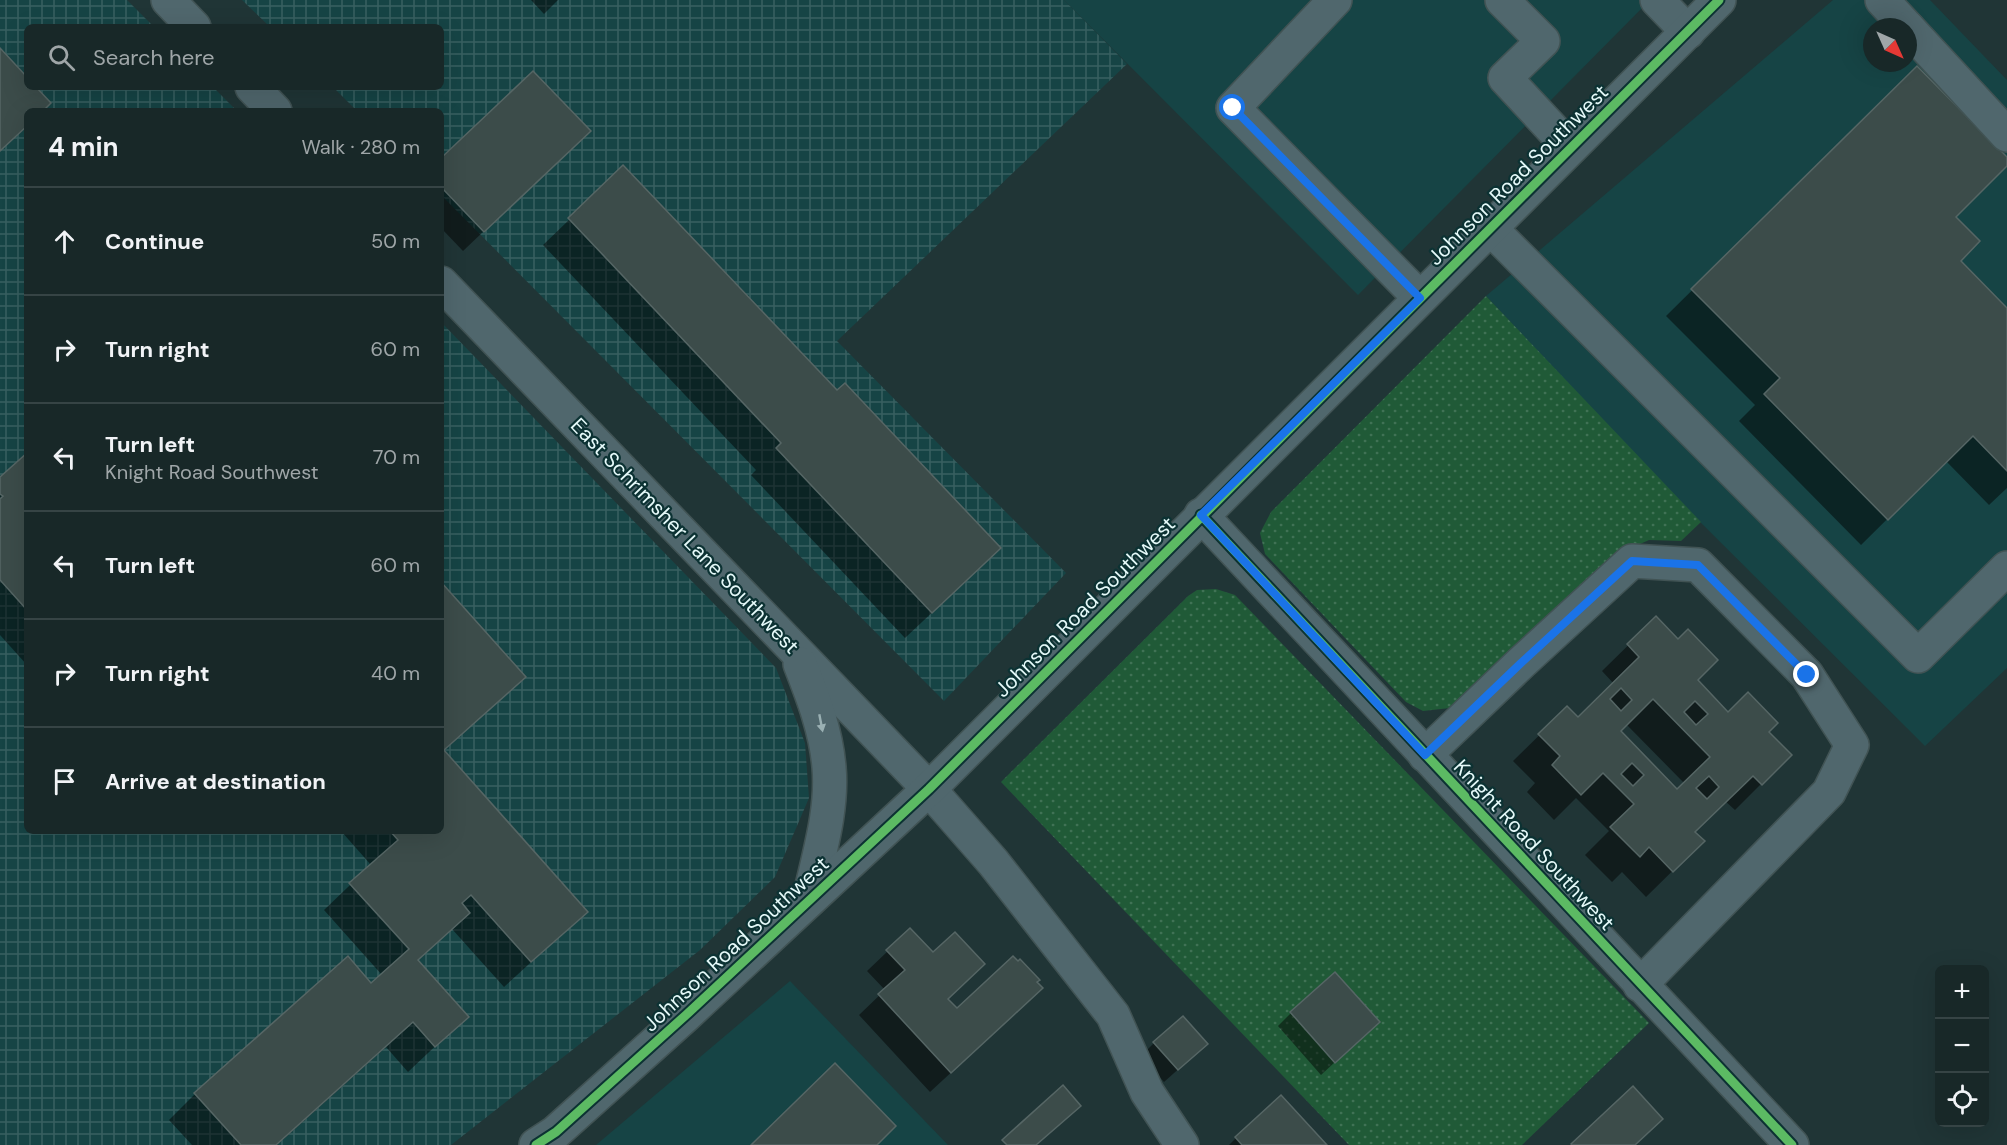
<!DOCTYPE html>
<html lang="en">
<head>
<meta charset="utf-8">
<style>
	body { margin:0; font-family:"DM Sans",sans-serif; background:#253434; color:#f1f3f6 }
	.controls { position:absolute; right:18px; bottom:18px; display:grid; overflow:hidden; border-radius:9px; box-shadow:0 6px 24px #0002 }
	.controls button { width:54px; height:54px; display:grid; place-items:center; padding:0; border:0; border-bottom:2px solid #364445; background:#182828; color:#f1f3f6; font:30px sans-serif }
	.compass { position:absolute; left:1863px; top:18px; width:54px; height:54px; border-radius:50%; background:#182828; box-shadow:0 6px 24px #0002; rotate:135deg }
	.stop { position:absolute; width:18px; height:18px; margin:-14px; border:4px solid #1a73e8; border-radius:50%; background:#fff }
	.stop.end { background:#1a73e8; border-color:#fff; box-shadow:0 2px 6px #0008 }
	.list { margin:0; padding:0; list-style:none }
	h2 { display:flex; justify-content:space-between; align-items:center; height:78px; margin:0; padding:0 24px; font-size:26px }
	h2 small { font-size:20px; font-weight:400; color:#9fa6a8 }
	.list li { display:grid; grid-template-columns:39px 1fr auto; gap:18px; align-items:center; box-sizing:border-box; height:108px; padding:0 24px; border-top:2px solid #364445 }
	.list b { display:block; font-size:22px; white-space:nowrap }
	.list p { margin:0; font-size:20px; white-space:nowrap; color:#9fa6a8 }
	.list em { font-size:20px; font-style:normal; color:#9fa6a8 }
	.icon { flex:none; width:33px; height:33px; fill:none; stroke:currentColor; stroke-width:2; stroke-linecap:round; stroke-linejoin:round }
	.map { position:relative; flex:none; width:2007px; height:1145px; overflow:hidden }
	.search { position:absolute; background:#182828; box-shadow:0 6px 24px #0002; left:24px; top:24px; width:420px; height:66px; display:flex; align-items:center; gap:15px; box-sizing:border-box; padding:0 21px; border-radius:9px; color:#9fa6a8; font-size:22px }
	.panel { position:absolute; background:#182828; box-shadow:0 6px 24px #0002; left:24px; top:108px; width:420px; height:726px; border-radius:9px }
	.map>svg:first-child { display:block }
	.built { fill:#164445; fill-rule:evenodd }
	.industrial { fill:url(#industrial-grid) }
	.grass { fill:url(#grass-dots) }
	.shadow { fill:#0007; fill-rule:evenodd }
	.building { fill:#3c4c4a; stroke:#566665; stroke-width:1.5; fill-rule:evenodd }
	.lines { fill:none; stroke-linecap:round; stroke-linejoin:round }
	.minor-casing { stroke:#415354; stroke-width:36 }
	.minor { stroke:#50676d; stroke-width:33 }
	.cycleway-casing { stroke:#0c3233; stroke-width:13 }
	.cycleway { stroke:#5cba63; stroke-width:9 }
	.oneway { fill:#9ab0b3 }
	.route { stroke:#1a73e8; stroke-width:8 }
	.labels { text-anchor:middle; stroke-width:4.5; stroke-linejoin:round; paint-order:stroke }
	.street-label { font-size:21px; fill:#e5f9f9; stroke:#0c3233 }
</style>
</head>
<body>
<div class="map">
<svg width="2007" height="1145" viewBox="0 0 2007 1145">
	<defs>
		<pattern id="industrial-grid" width="8" height="8" patternUnits="userSpaceOnUse" patternTransform="scale(1.5)"><rect width="8" height="8" fill="#164445"/><path d="M0 4h8M4 0v8" fill="none" stroke="#386061"/></pattern>
		<pattern id="grass-dots" width="8" height="8" patternUnits="userSpaceOnUse" patternTransform="scale(1.5)"><rect width="8" height="8" fill="#205a37"/><path d="M2 2h.1M6 6h.1" fill="none" stroke="#407255" stroke-width="1.8" stroke-linecap="round"/></pattern>
	</defs>
	<rect width="100%" height="100%" fill="#203536"/>
	<g class="built">
		<path d="M1064,0h586l-292,295z"/>
		<path d="M1833,0h97l77,80v588l-82,78 -250,-249 -189,-201zM1872,27h36v36h-36z"/>
		<path d="M790,981l158,164h-352z"/>
	</g>
	<g class="industrial">
		<path d="M0,0h127l27,27h-127v60h186l24,24h-210v720h414v-509l335,346 29,75 4,55 -34,79 -75,73 -249,195h-451z"/>
		<path d="M242,0h822l63,64 -290,277 229,232 -122,128 -503,-506v-84h-84l-24,-24h108v-60h-171z"/>
	</g>
	<g class="grass">
		<path d="M1486,296l215,226 -20,19 -32,-1 -27,12 -172,156 -27,3 -17,-9 -141,-148 -5,-21 11,-21z"/>
		<path d="M1216,589l19,6 414,428 -127,122h-173l-348,-363 187,-186 9,-6z"/>
	</g>
	<g class="shadow">
		<path d="M531,0h27l-14,14z"/>
		<path d="M1917,68l90,91v5l-53,53 4,44 49,49v178l-18,17 -43,-44 -85,84 -122,-124 16,-16 -89,-89z"/>
		<path d="M568,151l-105,100 -22,-23v-68z"/>
		<path d="M623,168l350,406 -68,64 -154,-163 5,-5 -213,-225z"/>
		<path d="M27,455v210l-27,-30v-156z"/>
		<path d="M441,584l83,93 -81,74 143,161 -82,75 -52,-58 -35,32 49,56 -58,55 -22,-25 -109,98h-85l-23,-25 26,-26 176,-109 11,-10 -58,-65 47,-45 -30,-34h100z"/>
		<path d="M1656,618l40,62 32,34 39,18 23,23 -55,55 -10,-9 -32,31 10,9 -57,56 -24,-25 -10,10 -27,-27 24,-24 -33,-33 -22,22 -27,-28 8,-9 -22,-22 54,-53 11,11 36,-35 -12,-13zM1626,724l59,60 -8,7 -58,-60z"/>
		<path d="M910,930l37,69 10,11 64,-2 -91,84 -71,-77 26,-25 -18,-19z"/>
		<path d="M1291,1013l73,22 -43,40 -43,-49z"/>
		<path d="M1154,1043l38,14 -28,25 -23,-26z"/>
		<path d="M1281,1097l44,48h-96l7,-7z"/>
	</g>
	<g class="building">
		<path d="M0,48l27,29v10h9l15,16 -8,8h-16v15l-27,25z"/>
		<path d="M1917,66l90,91v9l-51,51 24,24 -19,20 46,47v163l-34,-35 -85,84 -124,-126 16,-16 -89,-89z"/>
		<path d="M533,71l58,60 -107,101 -43,-45v-29z"/>
		<path d="M623,165l214,225 8,-7 156,165 -69,65 -156,-165 5,-5 -213,-225z"/>
		<path d="M27,453v157l-27,-30v-81l3,-3 -3,-2v-17z"/>
		<path d="M441,582l85,95 -82,73 144,162 -57,50 -60,-67 -9,8 8,10 -52,47 51,57 -34,30 -22,-25 -137,123h-35l-47,-52 154,-137 23,27 38,-34 -60,-66 49,-43 -8,-9h51z"/>
		<path d="M1656,616l22,23 10,-10 30,31 -20,20 30,32 20,-20 30,31 -9,9 23,23 -30,30 -9,-9 -58,56 10,9 -32,31 -24,-25 -9,10 -30,-30 24,-23 -31,-31 -22,22 -29,-30 8,-9 -22,-22 29,-28 11,11 61,-60 -12,-13zM1621,688l11,12 -11,11 -11,-12zM1653,699l57,58 -33,32 -56,-58zM1695,701l13,13 -12,11 -12,-13zM1632,763l12,12 -11,11 -12,-12zM1709,776l10,11 -12,12 -11,-11z"/>
		<path d="M910,928l23,24 22,-20 30,32 -37,35 9,9 56,-52 5,5 2,-2 20,21 -3,2 6,6 -92,85 -73,-79 27,-24 -19,-20z"/>
		<path d="M1335,972l45,50 -45,41 -45,-51z"/>
		<path d="M1183,1016l25,28 -30,26 -25,-28z"/>
		<path d="M835,1063l61,63 -19,19h-126z"/>
		<path d="M1063,1085l18,21 -45,39h-29l-5,-5z"/>
		<path d="M1633,1086l30,33 -28,26h-63l-1,-1z"/>
		<path d="M1281,1095l46,50h-85l-7,-8z"/>
	</g>
	<g class="lines">
		<defs>
			<g id="minor">
				<path d="M168,0l26,27"/>
				<path d="M1335,0l-102,108 187,190"/>
				<path d="M1502,0l41,41 -38,37 65,70"/>
				<path d="M1657,0l31,32"/>
				<path d="M1882,0l25,27"/>
				<path d="M1908,28l99,107"/>
				<path d="M252,87l23,24"/>
				<path d="M1490,228l428,428 89,-88"/>
				<path d="M441,283l488,506 64,73 120,153 34,77 35,53"/>
				<path d="M1201,515l591,630"/>
				<path d="M800,664c13,33 26,67 29,103 4,44 -11,90 -20,133"/>
				<path d="M1425,755l96,-92 111,-102 66,4 109,110 45,70 -23,47 -189,193"/>
				<path d="M536,1145l20,-13 130,-117 243,-226 790,-789"/>
			</g>
		</defs>
		<use href="#minor" class="minor-casing"/>
		<use href="#minor" class="minor"/>
		<defs>
			<g id="cycleway">
				<path d="M1201,515l591,630"/>
				<path d="M536,1145l20,-13 130,-117 243,-226 790,-789"/>
			</g>
		</defs>
		<use href="#cycleway" class="cycleway-casing"/>
		<use href="#cycleway" class="cycleway"/>
	</g>
	<defs><path id="oneway-solid" d="M-6-.8H1V-3.2L6.5 0L1 3.2V.8H-6Z" transform="scale(1.5)"/></defs>
	<use class="oneway" href="#oneway-solid" transform="translate(821 723) rotate(79)"/>
	<g class="lines">
		<path class="route" d="M1233,108l187,190 -219,217 224,240 96,-92 111,-102 66,4 109,110"/>
	</g>
	<g class="labels">
		<g class="street-label">
			<text transform="translate(1518 175) rotate(-45)" y="7">Johnson Road Southwest</text>
			<text transform="translate(685 536) rotate(46)" y="7">East Schrimsher Lane Southwest</text>
			<text transform="translate(1085 607) rotate(-45)" y="7">Johnson Road Southwest</text>
			<text transform="translate(1534 845) rotate(47)" y="7">Knight Road Southwest</text>
			<text transform="translate(736 944) rotate(-43)" y="7">Johnson Road Southwest</text>
		</g>
	</g>
</svg>
<div class="controls">
<button>+</button>
<button>−</button>
<button><svg class="icon" aria-label="locate" viewBox="0 0 24 24"><circle cx="12" cy="12" r="6"/><path d="M12 2v4M12 18v4M2 12h4M18 12h4"/></svg></button>
</div>
<svg class="compass" viewBox="-18 -18 36 36"><path d="M0-13l5 13h-10z" fill="#e53935"/><path d="M0 13l5-13h-10z" fill="#9fa6a8"/></svg>
<div class="stop" style="left:1233px;top:108px"></div>
<div class="stop end" style="left:1807px;top:675px"></div>
<div class="search"><svg class="icon" aria-label="search" viewBox="0 0 24 24"><circle cx="10" cy="10" r="6"/><path d="M15 15l6 6"/></svg>Search here</div>
<section class="panel">
<h2>4 min<small>Walk · 280 m</small></h2>
<ul class="list">
<li><svg class="icon" aria-label="ahead" viewBox="0 0 24 24"><path d="M12 20V5M6 11l6-6 6 6"/></svg><div><b>Continue</b></div><em>50 m</em></li>
<li><svg class="icon" aria-label="right" viewBox="0 0 24 24"><path d="M7 20v-9h11M14 6l5 5-5 5"/></svg><div><b>Turn right</b></div><em>60 m</em></li>
<li><svg class="icon" aria-label="left" viewBox="0 0 24 24"><path d="M17 20v-9H6M10 6l-5 5 5 5"/></svg><div><b>Turn left</b><p>Knight Road Southwest</p></div><em>70 m</em></li>
<li><svg class="icon" aria-label="left" viewBox="0 0 24 24"><path d="M17 20v-9H6M10 6l-5 5 5 5"/></svg><div><b>Turn left</b></div><em>60 m</em></li>
<li><svg class="icon" aria-label="right" viewBox="0 0 24 24"><path d="M7 20v-9h11M14 6l5 5-5 5"/></svg><div><b>Turn right</b></div><em>40 m</em></li>
<li><svg class="icon" aria-label="arrive" viewBox="0 0 24 24"><path d="M6 21V4h12l-3 4 3 4H6"/></svg><div><b>Arrive at destination</b></div></li>
</ul>
</section>
</div>
</body>
</html>
